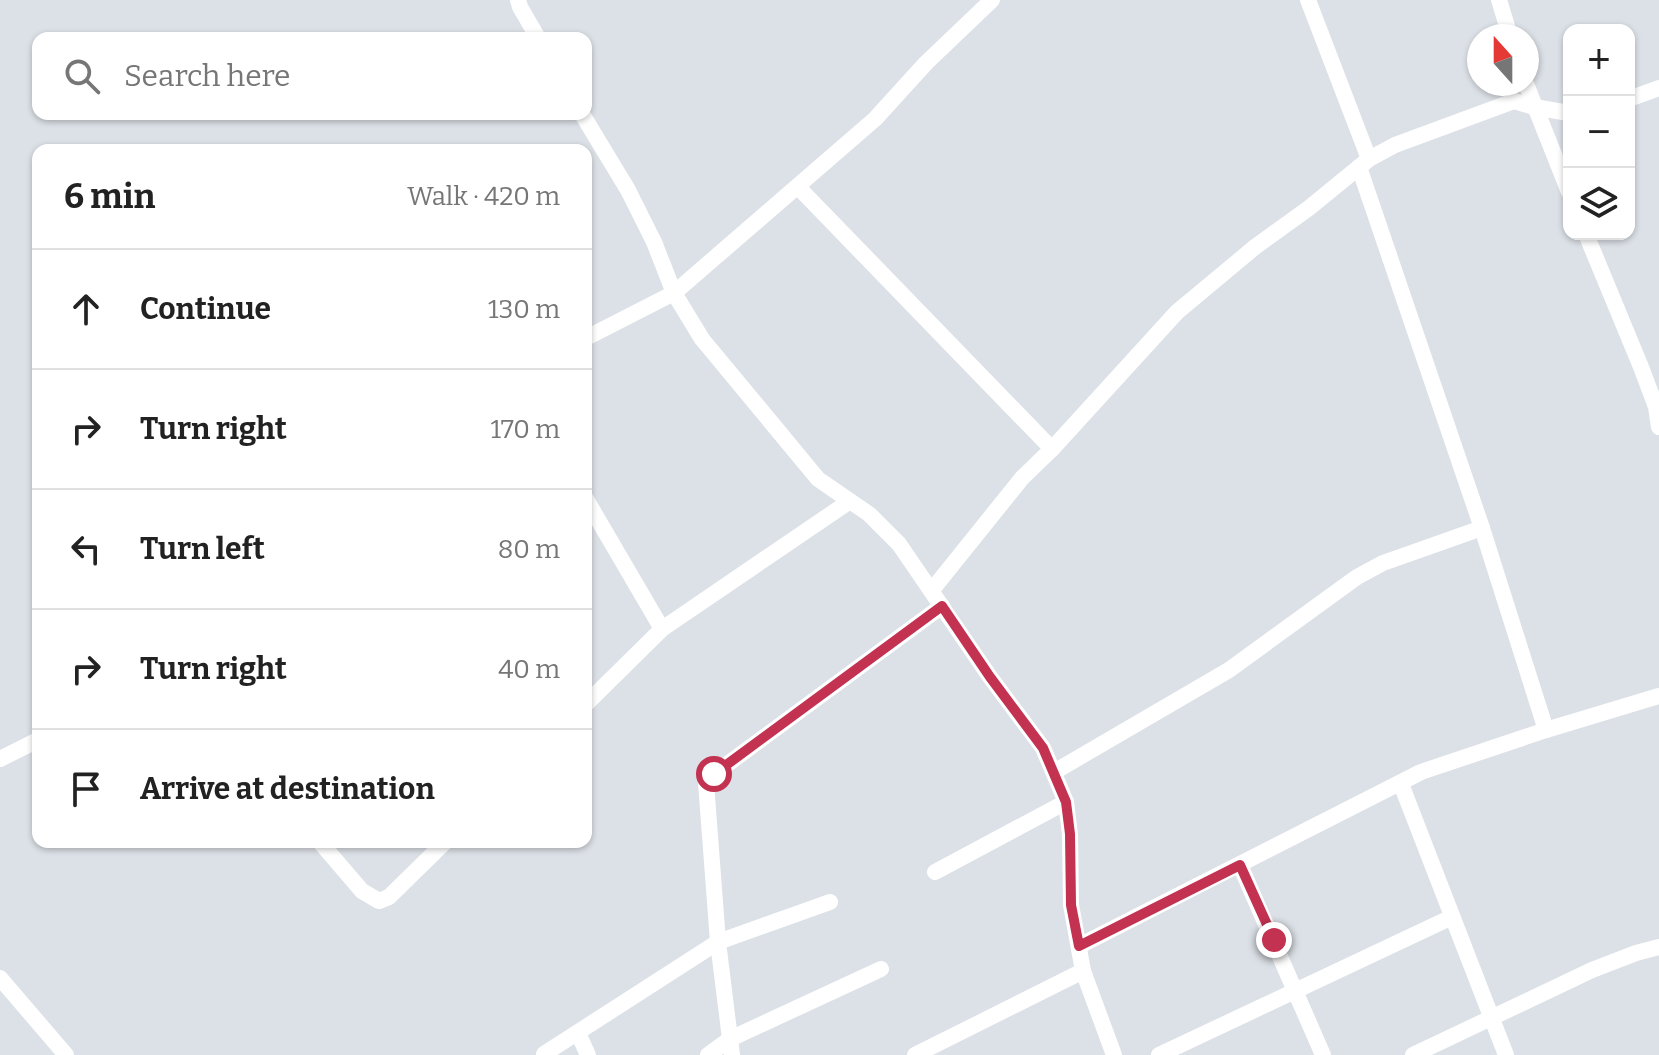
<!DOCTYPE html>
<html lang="en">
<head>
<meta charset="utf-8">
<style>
	body { margin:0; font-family:Bitter,serif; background:#f6f6f6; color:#222 }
	.controls { position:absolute; right:24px; top:24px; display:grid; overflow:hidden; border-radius:16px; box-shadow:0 2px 6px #0004 }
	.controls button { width:72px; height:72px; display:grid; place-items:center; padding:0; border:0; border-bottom:2px solid #e0e0e0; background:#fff; color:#222; font:40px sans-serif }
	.compass { position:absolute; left:1467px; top:24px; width:72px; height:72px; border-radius:50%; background:#fff; box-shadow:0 2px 6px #0004; rotate:339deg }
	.stop { position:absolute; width:24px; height:24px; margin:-18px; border:6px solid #c33251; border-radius:50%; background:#fff }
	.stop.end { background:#c33251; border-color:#fff; box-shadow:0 2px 8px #0008 }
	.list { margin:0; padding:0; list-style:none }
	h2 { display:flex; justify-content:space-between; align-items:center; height:104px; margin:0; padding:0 32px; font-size:34px }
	h2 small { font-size:26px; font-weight:400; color:#767676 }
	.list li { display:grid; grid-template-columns:52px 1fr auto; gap:24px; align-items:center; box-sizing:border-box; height:120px; padding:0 32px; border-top:2px solid #e0e0e0 }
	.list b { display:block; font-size:30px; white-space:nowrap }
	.list em { font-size:26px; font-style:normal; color:#767676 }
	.icon { flex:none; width:44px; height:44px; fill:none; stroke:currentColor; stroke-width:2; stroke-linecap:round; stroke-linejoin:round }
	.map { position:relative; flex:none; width:1659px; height:1055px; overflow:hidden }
	.search { position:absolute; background:#fff; box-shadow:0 2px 6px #0004; left:32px; top:32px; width:560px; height:88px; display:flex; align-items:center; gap:20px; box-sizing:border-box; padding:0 28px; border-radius:16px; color:#767676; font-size:30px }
	.panel { position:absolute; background:#fff; box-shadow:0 2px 6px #0004; left:32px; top:144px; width:560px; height:704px; border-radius:16px }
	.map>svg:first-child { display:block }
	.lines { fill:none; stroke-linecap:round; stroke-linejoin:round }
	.minor { stroke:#fff; stroke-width:16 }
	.route { stroke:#c33251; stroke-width:10 }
</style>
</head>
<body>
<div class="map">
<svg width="1659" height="1055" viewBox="0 0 1659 1055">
	<rect width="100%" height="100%" fill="#dce1e7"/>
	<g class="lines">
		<g class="minor">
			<path d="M518,0l2,7 18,31"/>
			<path d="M1308,0l61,159"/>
			<path d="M1499,0l11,36"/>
			<path d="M1526,84l43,108"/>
			<path d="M1629,99l30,-11"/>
			<path d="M582,114l46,76 26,52 20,51 28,46 116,140 51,35 30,30 91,133 53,71 23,54 4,32 1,71 12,66 31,84"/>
			<path d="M1359,167l123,361 64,202"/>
			<path d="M798,187l254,262"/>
			<path d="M1586,234l55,133 15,40 3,20"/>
			<path d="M586,338l88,-45 201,-174 51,-56 66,-63"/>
			<path d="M586,499l76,130 188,-128"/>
			<path d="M932,590l90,-112 30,-29 125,-137 78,-65 54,-39 60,-49 26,-14 119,-44 20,6 35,6"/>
			<path d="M586,704l76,-75"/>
			<path d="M0,759l38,-19"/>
			<path d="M1054,772l175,-102 128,-93 26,-14 99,-35"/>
			<path d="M1401,784l105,271"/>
			<path d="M320,842l42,49 17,10 10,-4 56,-55"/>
			<path d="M1240,865l83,190"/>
			<path d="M935,872l131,-70"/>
			<path d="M1079,946l342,-174 125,-42 113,-34"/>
			<path d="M0,978l66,77"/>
			<path d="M578,1033l10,22"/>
			<path d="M544,1054l174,-112 112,-40"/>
			<path d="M708,1055l22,-16 151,-70"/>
			<path d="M732,1055l-14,-113 -12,-159 8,-9 228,-168"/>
			<path d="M915,1055l168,-84"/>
			<path d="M1159,1055l293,-138"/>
			<path d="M1413,1055l179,-85 44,-17 23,-6"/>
		</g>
	</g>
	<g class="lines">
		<path class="route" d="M714,774l228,-168 48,71 53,71 23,54 4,32 1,71 8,41 161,-81 34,75"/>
	</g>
</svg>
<div class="controls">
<button>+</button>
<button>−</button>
<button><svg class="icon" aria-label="layers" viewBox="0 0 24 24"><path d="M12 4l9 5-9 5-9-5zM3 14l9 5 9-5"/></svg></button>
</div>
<svg class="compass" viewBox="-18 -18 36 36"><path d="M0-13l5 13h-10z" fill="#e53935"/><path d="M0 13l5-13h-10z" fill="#767676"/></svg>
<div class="stop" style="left:714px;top:774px"></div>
<div class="stop end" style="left:1274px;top:940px"></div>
<div class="search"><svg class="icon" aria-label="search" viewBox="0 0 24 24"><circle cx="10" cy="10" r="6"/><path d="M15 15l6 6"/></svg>Search here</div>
<section class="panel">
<h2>6 min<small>Walk · 420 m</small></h2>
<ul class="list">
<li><svg class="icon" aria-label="ahead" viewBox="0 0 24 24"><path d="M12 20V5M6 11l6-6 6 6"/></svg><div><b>Continue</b></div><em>130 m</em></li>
<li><svg class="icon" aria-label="right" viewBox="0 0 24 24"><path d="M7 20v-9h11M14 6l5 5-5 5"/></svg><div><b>Turn right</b></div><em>170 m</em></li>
<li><svg class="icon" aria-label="left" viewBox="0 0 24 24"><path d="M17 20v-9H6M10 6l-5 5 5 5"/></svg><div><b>Turn left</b></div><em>80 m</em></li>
<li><svg class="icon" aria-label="right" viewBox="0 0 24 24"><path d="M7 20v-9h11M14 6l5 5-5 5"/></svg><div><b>Turn right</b></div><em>40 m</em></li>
<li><svg class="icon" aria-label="arrive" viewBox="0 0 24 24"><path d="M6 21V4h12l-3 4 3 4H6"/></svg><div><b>Arrive at destination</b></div></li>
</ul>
</section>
</div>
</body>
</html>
